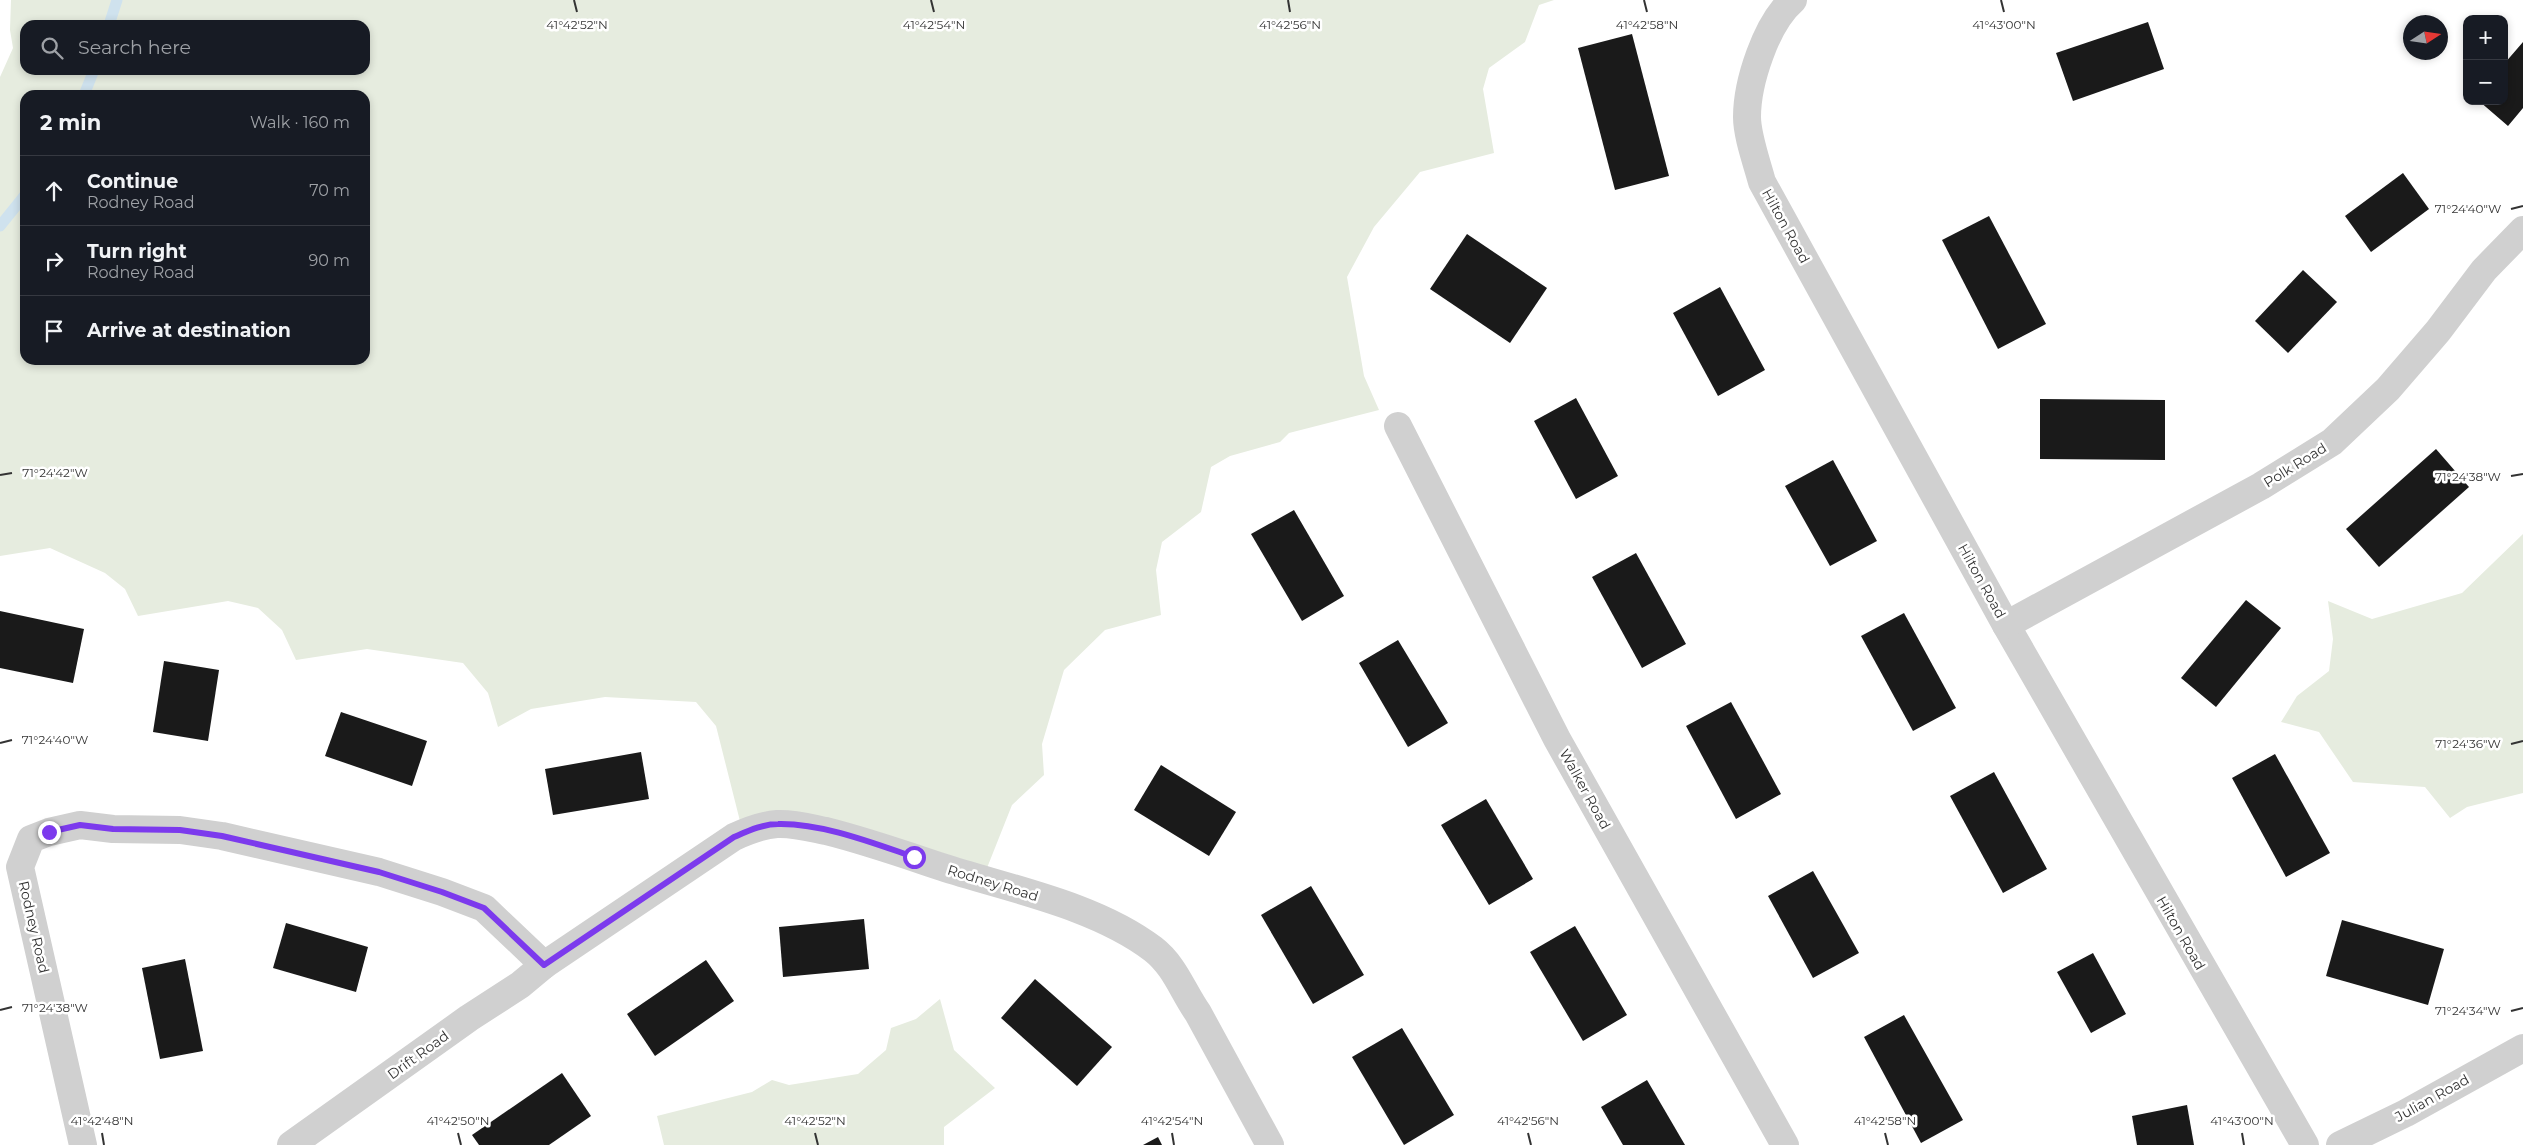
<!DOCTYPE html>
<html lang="en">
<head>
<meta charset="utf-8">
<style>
	body { margin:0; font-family:Montserrat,sans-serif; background:#20242c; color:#f1f3f6 }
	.controls { position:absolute; right:15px; top:15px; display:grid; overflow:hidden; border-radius:10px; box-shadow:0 2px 8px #0003 }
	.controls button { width:45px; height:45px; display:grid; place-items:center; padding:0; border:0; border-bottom:1px solid #363941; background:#171b24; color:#f1f3f6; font:25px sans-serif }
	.compass { position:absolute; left:2403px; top:15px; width:45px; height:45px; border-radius:50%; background:#171b24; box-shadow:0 2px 8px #0003; rotate:78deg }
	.stop { position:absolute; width:15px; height:15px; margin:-11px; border:4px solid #7c3aed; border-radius:50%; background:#fff }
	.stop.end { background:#7c3aed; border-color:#fff; box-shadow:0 1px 5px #0008 }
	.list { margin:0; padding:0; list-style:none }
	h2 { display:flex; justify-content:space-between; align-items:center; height:65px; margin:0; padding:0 20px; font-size:21px }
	h2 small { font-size:16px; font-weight:400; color:#9ea1a6 }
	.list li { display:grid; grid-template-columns:32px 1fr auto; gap:15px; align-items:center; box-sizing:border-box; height:70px; padding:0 20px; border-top:1px solid #363941 }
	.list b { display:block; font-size:19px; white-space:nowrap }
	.list p { margin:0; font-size:16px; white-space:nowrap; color:#9ea1a6 }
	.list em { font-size:16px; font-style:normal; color:#9ea1a6 }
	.icon { flex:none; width:28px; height:28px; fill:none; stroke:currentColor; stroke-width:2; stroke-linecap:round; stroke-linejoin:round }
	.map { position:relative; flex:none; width:2523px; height:1145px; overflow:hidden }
	.search { position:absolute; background:#171b24; box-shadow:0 2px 8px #0003; left:20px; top:20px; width:350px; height:55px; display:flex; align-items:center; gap:12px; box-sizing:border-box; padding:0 18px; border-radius:15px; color:#9ea1a6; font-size:19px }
	.panel { position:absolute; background:#171b24; box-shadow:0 2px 8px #0003; left:20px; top:90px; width:350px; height:275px; border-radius:15px }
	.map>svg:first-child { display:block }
	.green { fill:#e6ecdf; fill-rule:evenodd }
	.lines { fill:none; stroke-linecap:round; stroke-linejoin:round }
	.stream { stroke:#cfe2ee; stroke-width:11 }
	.building { fill:#1a1a1a }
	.street { stroke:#d0d0d0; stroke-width:28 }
	.route { stroke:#7c3aed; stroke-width:6 }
	.ticks { fill:none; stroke:#333; stroke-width:2 }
	.labels { text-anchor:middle; stroke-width:5; stroke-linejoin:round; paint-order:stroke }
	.street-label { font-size:14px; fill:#333; stroke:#fff }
	.ticks-label { font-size:12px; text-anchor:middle; fill:#333; stroke:#fff; stroke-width:5; stroke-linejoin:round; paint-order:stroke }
</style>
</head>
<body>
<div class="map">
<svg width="2523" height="1145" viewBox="0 0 2523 1145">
	<rect width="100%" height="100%" fill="#fff"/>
	<g class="green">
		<path d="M11,0h1543l-15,5 -14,37 -36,26 -6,21 11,64 -74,19 -46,55 -27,50 17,99 15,34 -90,23 -9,9 -50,14 -19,11 -10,45 -39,30 -6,28 5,45 -56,15 -41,40 -22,74 2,31 -32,30 -29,73 -181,-55 -60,6 -26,-103 -20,-24 -91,-5 -74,12 -33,18 -10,-34 -25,-30 -96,-14 -71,11 -14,-30 -24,-22 -30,-7 -90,15 -13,-27 -20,-16 -55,-25 -50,8v-479l13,-29 -3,-18zM25,25h340v45h-340zM25,95h340v265h-340z"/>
		<path d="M2523,534v259l-56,14 -17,11 -25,-31 -72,-5 -34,-50 -38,-10 16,-26 32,-25 4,-32 -5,-38 44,18 90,-26z"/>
		<path d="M940,999l14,51 41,38 -51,39v18h-280l-7,-29 95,-24 20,-12 17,5 69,-11 28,-24 5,-22 25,-9z"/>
	</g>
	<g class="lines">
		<g class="stream">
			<path d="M109,25l8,-25"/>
			<path d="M84,95l10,-25"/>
			<path d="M0,226l25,-31"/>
		</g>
	</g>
	<g class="building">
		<path d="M2148,22l16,47 -91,32 -17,-48z"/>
		<path d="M1632,34l37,142 -54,14 -37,-142z"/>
		<path d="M2523,42v66l-15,18 -29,-25h25v-37z"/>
		<path d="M2403,173l26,36 -58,43 -26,-36z"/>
		<path d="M1989,216l57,108 -48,25 -56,-109z"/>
		<path d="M1467,234l80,54 -37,55 -80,-54z"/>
		<path d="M2303,270l34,32 -49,51 -33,-32z"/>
		<path d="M1720,287l45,83 -47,26 -45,-83z"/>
		<path d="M1576,398l42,78 -42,23 -42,-78z"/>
		<path d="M2040,399l125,1v60l-125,-1z"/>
		<path d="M2436,449l33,38 -90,80 -33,-38z"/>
		<path d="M1833,460l44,81 -47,25 -45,-80z"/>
		<path d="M1294,510l50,86 -42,25 -51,-87z"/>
		<path d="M1636,553l50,91 -44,24 -50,-91z"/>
		<path d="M2246,600l35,28 -65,79 -35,-29z"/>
		<path d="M0,611l84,18 -11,54 -73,-15z"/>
		<path d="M1904,613l52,95 -43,23 -52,-95z"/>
		<path d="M1398,640l50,83 -40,24 -49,-84z"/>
		<path d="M164,661l55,9 -11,71 -55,-9z"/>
		<path d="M1731,702l50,92 -45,25 -50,-93z"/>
		<path d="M341,712l86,29 -15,45 -87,-30z"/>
		<path d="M641,752l8,47 -96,16 -8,-46z"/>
		<path d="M2275,754l55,99 -44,24 -54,-99z"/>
		<path d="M1161,765l75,47 -27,44 -75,-46z"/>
		<path d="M1994,772l53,97 -44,24 -53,-97z"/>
		<path d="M1486,799l47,80 -44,26 -48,-80z"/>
		<path d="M1813,871l46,82 -46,25 -45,-82z"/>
		<path d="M1311,886l53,89 -51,29 -52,-89z"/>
		<path d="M864,919l5,50 -86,8 -4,-50z"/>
		<path d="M2342,920l102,29 -16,56 -102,-29z"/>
		<path d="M286,923l82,24 -12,45 -83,-24z"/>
		<path d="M1575,926l52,89 -44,26 -53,-89z"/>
		<path d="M2093,953l33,61 -35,19 -34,-61z"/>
		<path d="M185,959l18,92 -43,8 -18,-91z"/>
		<path d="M706,960l28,41 -79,55 -28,-42z"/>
		<path d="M1035,979l77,68 -35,39 -76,-68z"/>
		<path d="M1904,1015l59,105 -42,23 -57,-106z"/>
		<path d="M1402,1028l52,87 -50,30 -52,-88z"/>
		<path d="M562,1073l29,43 -42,29h-70l-7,-10z"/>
		<path d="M1647,1080l38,65h-62l-22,-38z"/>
		<path d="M2187,1105l7,40h-57l-5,-29z"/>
		<path d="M1158,1137l4,8h-19z"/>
	</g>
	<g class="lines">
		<g class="street">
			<path d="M1793,0c-27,23 -46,83 -46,117 0,19 10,46 15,65l244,443 299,520"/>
			<path d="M1398,426l159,313 228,406"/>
			<path d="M2006,625l255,-139 71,-44 56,-53 50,-58 46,-61 39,-40"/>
			<path d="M83,1145l-63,-278 11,-28 18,-7 31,-7 33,4 67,1 42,6 157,36 63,20 42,16 60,57"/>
			<path d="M291,1145l178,-127 51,-33 24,-20 190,-128c13,-6 28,-12 43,-13 16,-1 34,4 49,7 40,10 77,23 116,36 68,22 153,38 211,82 22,17 30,43 45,64l72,132"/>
			<path d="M2340,1145l66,-32 117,-65"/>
		</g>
	</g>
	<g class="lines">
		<path class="route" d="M49,832l31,-7 33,4 67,1 42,6 157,36 63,20 42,16 60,57 190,-128c14,-6 29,-13 44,-13 44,-1 95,19 136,33"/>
	</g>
	<path class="ticks" d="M574,0l3,12M931,0l3,12M1288,0l2,12M1644,0l3,12M2001,0l3,12M2511,209l12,-3M0,475l12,-2M2511,476l12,-2M0,743l12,-3M2511,744l12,-3M0,1010l12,-3M2511,1011l12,-3M102,1133l2,12M458,1133l3,12M815,1133l3,12M1172,1133l2,12M1528,1133l3,12M1885,1133l3,12M2242,1133l2,12"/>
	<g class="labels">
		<g class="street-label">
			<text transform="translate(1786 226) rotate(61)" y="5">Hilton Road</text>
			<text transform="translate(2295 465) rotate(-32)" y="5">Polk Road</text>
			<text transform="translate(1982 581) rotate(61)" y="5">Hilton Road</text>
			<text transform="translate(1585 789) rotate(61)" y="5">Walker Road</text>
			<text transform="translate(993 883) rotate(17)" y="5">Rodney Road</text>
			<text transform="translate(34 927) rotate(77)" y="5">Rodney Road</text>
			<text transform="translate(2181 933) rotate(60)" y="5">Hilton Road</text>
			<text transform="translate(418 1055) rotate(-36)" y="5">Drift Road</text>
			<text transform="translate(2432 1098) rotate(-29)" y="5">Julian Road</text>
		</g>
	</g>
	<g class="ticks-label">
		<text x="577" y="29">41°42'52"N</text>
		<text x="934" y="29">41°42'54"N</text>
		<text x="1290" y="29">41°42'56"N</text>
		<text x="1647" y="29">41°42'58"N</text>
		<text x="2004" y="29">41°43'00"N</text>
		<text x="2468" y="213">71°24'40"W</text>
		<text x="55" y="477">71°24'42"W</text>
		<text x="2468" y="481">71°24'38"W</text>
		<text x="55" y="744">71°24'40"W</text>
		<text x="2468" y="748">71°24'36"W</text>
		<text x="55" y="1012">71°24'38"W</text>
		<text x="2468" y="1015">71°24'34"W</text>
		<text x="102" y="1125">41°42'48"N</text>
		<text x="458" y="1125">41°42'50"N</text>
		<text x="815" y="1125">41°42'52"N</text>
		<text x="1172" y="1125">41°42'54"N</text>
		<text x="1528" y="1125">41°42'56"N</text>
		<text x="1885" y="1125">41°42'58"N</text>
		<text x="2242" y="1125">41°43'00"N</text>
	</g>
</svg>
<div class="controls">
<button>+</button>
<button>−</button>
</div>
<svg class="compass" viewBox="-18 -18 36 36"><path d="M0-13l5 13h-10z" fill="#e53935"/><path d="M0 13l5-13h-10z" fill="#9ea1a6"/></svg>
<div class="stop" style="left:914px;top:857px"></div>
<div class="stop end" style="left:49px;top:832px"></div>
<div class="search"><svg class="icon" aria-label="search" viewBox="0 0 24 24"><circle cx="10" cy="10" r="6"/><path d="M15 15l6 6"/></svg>Search here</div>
<section class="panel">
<h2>2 min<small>Walk · 160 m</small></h2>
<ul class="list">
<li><svg class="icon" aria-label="ahead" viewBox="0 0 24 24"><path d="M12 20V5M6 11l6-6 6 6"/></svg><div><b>Continue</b><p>Rodney Road</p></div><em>70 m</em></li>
<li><svg class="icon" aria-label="right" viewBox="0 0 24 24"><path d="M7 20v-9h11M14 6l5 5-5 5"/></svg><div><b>Turn right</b><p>Rodney Road</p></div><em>90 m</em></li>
<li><svg class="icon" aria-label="arrive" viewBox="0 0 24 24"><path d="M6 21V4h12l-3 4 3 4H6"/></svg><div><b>Arrive at destination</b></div></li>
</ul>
</section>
</div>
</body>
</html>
